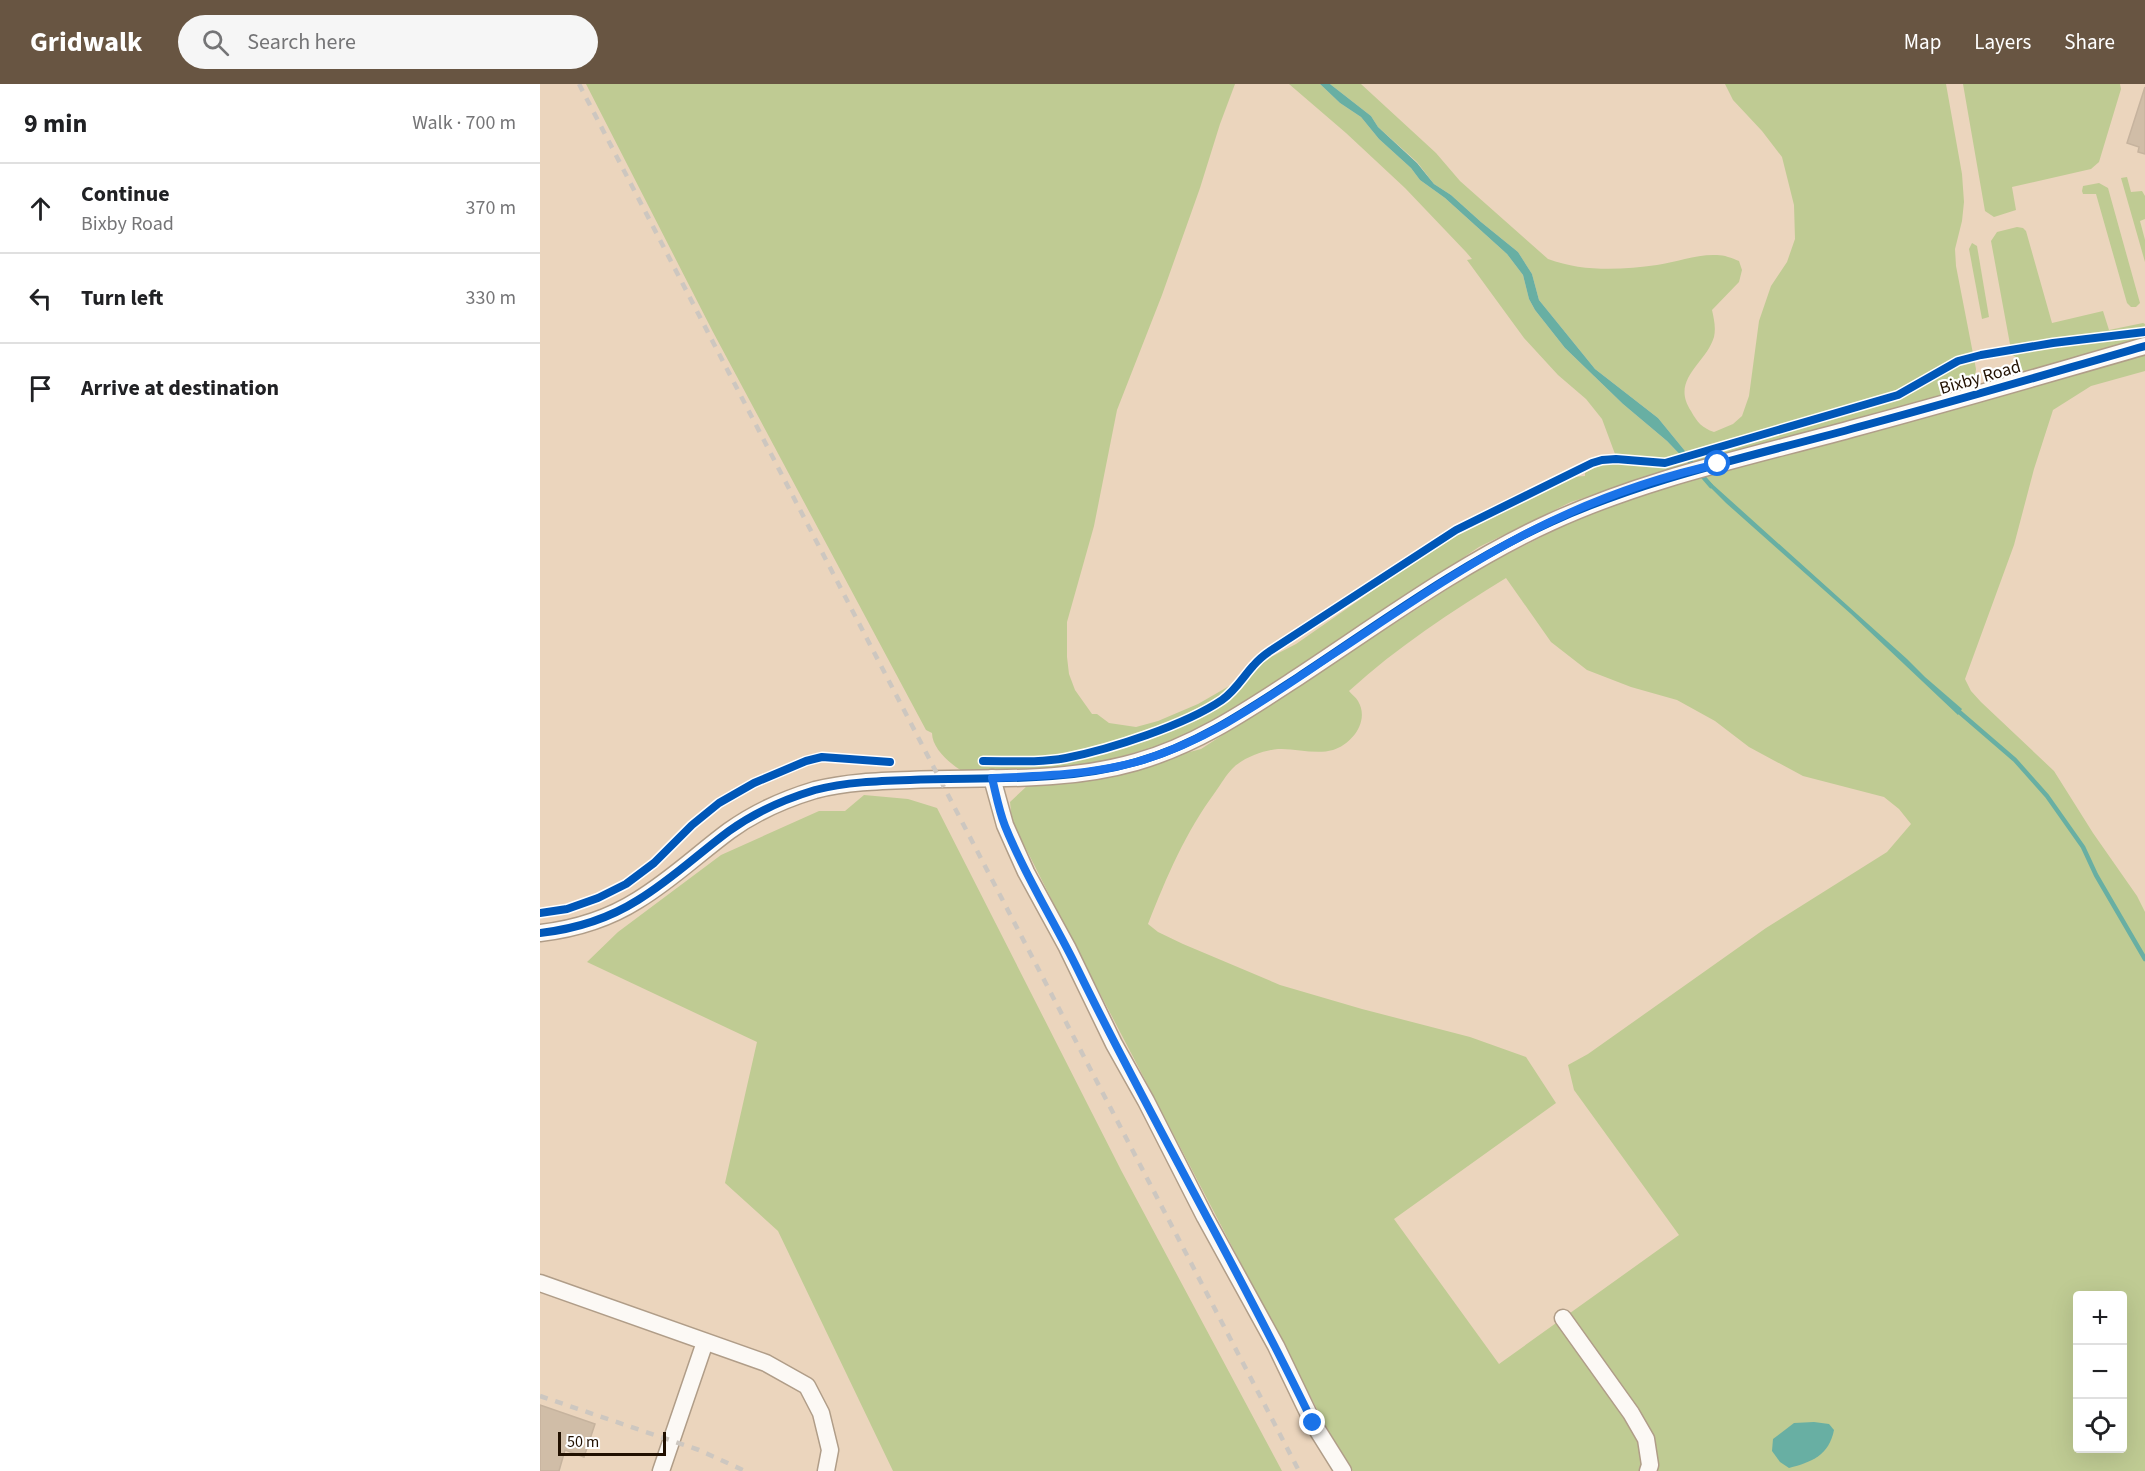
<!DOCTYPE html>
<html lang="en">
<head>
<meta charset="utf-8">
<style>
	body { margin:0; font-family:"Source Sans 3",sans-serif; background:#f6f6f6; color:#202124 }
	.controls { position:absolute; right:18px; bottom:18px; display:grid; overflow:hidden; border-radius:6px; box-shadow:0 6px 24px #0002 }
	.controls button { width:54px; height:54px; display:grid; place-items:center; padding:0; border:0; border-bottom:2px solid #e0e0e0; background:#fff; color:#202124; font:30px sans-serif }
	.scale { position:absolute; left:18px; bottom:15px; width:108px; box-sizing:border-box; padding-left:6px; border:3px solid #211000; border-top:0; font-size:16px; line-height:21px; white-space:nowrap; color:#211000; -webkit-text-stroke:4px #fff; paint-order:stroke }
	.stop { position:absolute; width:18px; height:18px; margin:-14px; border:4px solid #1a73e8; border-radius:50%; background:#fff }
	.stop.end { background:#1a73e8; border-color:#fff; box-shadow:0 2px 6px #0008 }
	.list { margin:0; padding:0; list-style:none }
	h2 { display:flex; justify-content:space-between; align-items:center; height:78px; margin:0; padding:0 24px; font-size:26px }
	h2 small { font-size:20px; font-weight:400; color:#757577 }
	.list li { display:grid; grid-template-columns:39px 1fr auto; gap:18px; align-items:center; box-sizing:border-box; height:90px; padding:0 24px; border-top:2px solid #e0e0e0 }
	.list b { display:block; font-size:22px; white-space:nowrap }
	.list p { margin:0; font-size:20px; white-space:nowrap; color:#757577 }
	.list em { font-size:20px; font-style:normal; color:#757577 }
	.icon { flex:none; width:33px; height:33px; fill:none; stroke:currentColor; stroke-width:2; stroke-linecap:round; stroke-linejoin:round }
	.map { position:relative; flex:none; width:1605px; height:1387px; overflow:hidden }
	header { display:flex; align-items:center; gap:36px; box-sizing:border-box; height:84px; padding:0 30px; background:#685542; color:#fff }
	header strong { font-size:28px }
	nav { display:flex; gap:33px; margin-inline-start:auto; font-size:21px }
	.search { width:420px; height:54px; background:#f6f6f6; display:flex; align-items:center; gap:15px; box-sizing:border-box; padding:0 21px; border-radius:33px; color:#757577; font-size:22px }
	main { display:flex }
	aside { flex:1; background:#fff }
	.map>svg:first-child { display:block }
	.green { fill:#bfcb93; fill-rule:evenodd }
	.water { fill:#68afa3 }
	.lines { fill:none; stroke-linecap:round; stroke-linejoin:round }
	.stream { stroke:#68afa3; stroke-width:4.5 }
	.building { fill:#d0bda7; stroke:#c6b39e; stroke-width:1.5 }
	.minor-casing { stroke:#b09d88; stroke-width:19 }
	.minor { stroke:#fcf9f5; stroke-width:16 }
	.rail { stroke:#cdc7c0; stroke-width:4.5; stroke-dasharray:8 8; stroke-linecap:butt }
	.cycleway-casing { stroke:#fff; stroke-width:11 }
	.cycleway { stroke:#0057b8; stroke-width:8 }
	.route { stroke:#1a73e8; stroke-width:8 }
	.labels { text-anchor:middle; stroke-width:4.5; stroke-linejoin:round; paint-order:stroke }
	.street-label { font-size:18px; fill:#211000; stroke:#fff }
</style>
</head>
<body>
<header>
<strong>Gridwalk</strong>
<div class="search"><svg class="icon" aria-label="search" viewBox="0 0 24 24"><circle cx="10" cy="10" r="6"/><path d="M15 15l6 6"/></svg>Search here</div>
<nav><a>Map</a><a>Layers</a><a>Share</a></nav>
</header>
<main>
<aside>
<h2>9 min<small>Walk · 700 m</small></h2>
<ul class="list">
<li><svg class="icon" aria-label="ahead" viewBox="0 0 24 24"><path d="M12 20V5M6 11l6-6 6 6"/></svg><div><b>Continue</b><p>Bixby Road</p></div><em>370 m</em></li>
<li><svg class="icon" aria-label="left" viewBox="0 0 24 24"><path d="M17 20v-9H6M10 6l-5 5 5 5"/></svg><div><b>Turn left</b></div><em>330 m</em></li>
<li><svg class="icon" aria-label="arrive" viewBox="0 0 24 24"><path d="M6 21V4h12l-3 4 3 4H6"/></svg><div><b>Arrive at destination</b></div></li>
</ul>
</aside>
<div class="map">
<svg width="1605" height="1387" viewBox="0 0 1605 1387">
	<rect width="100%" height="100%" fill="#ebd5bd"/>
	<g class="green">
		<path d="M46,0h649l-15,40 -20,64 -38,107 -45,115 -23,116 -27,96v35l2,17 6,16 17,24h5l12,9 27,4 22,-6 40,-17 33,-19 36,-26 29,-15 174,-121 60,-31 41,-15 14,-1v-3l30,-19 -13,-35 -16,-20 -28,-24 -34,-37 -57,-78 5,-1 -6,-7 -61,-64 -59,-55 -57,-49h31l20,19 21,14 18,22 32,29 9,12 25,18 62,56 16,21 6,24 6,11 30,38 58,56 44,37 22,23 -118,38 -92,45 -154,104 -116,73 -38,18 -69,20 -48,6 -92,3c-13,-8 -30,-23 -30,-38l-6,-3 -213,-398z"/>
		<path d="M790,0h31l75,69 24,28 88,78c35,13 73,11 109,6 20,-3 39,-11 60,-10 7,0 15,3 22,6l3,9 -3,12 -27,28c2,9 4,18 2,27 -8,27 -44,42 -23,74 6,11 11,17 23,21l19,-8 9,-8 7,-20 10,-75 12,-35 16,-24 8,-23 -1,-34 -12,-48 -20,-26 -29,-31 -8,-16h221l16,90 2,28 -2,19 -7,28 1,17 20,103c-1,13 -7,17 -18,23l-136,38 -128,32 -36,-44 -63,-49 -56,-69 -7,-26 -14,-22 -37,-30 -30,-27 -17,-11 -17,-22 -39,-35 -7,-11z"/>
		<path d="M1423,0h157l1,5 -22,73 -8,7 -79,18 4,23 -22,7 -9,-6z"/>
		<path d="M1587,93l4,15 11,-1 3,5v23l-5,2 5,19v22l-24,-84z"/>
		<path d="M1559,99l9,5 32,115 -4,4h-5l-4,-4 -31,-109h-13l-1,-3 1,-5z"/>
		<path d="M1477,143l6,1 3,3 26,92 51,-12 6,19 34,-7 2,1 -1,13 -117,35 -11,-4 -3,-5 5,-5 -6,-3 -21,-114 6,-9z"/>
		<path d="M1432,159l5,3 12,71 -7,2 -13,-70z"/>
		<path d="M1605,271v16l-54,15 -38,24 -19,59 -20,76 -49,134 6,12 10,11 73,69 39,62 44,63 8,16v559h-792l-11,-14 -270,-517 -60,-119 -2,-19 17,-16 58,-6 116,-31 279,-181 111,-56 107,-34 178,-47zM966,494l45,64 36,28 44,17 46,13 38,21 34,26 54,29 81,21 15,12 12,15 -24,28 -121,76 -178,126 -20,11 6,25 105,145 -180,129 -105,-145 162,-116 -30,-46 -56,-20 -108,-28 -82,-24 -97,-41 -25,-12 -10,-8c19,-48 37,-91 68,-133 5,-7 10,-16 16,-22 10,-11 32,-19 46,-20 18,-1 37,6 55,1 19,-6 37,-29 25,-49 -2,-4 -7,-7 -9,-10 48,-44 102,-79 157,-113zM1538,1212h44v152h-44z"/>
		<path d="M324,711l44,4 29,9 185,364 160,299h-389l-115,-240 -53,-48 32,-141 -170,-80 31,-30 103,-77 98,-44h26z"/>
	</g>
	<g class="water">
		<path d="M780,0h10l41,32 7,11 39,36 17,21 17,11 30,27 37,30 14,22 7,26 56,69 63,49 36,44 -5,2 -22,-23 -44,-37 -58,-56 -30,-38 -6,-11 -6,-24 -16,-21 -62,-56 -25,-18 -9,-12 -32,-29 -18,-22 -21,-14z"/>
		<path d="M1170,398l197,177 18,18 37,32 -4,6 -107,-101 -125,-111 -19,-19z"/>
		<path d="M1274,1338l15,2 5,6c-5,25 -22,32 -45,38l-9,-6 -8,-11 1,-12 21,-16z"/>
	</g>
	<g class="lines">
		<g class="stream">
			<path d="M1159,388l12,14"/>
			<path d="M1417,626l58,50 32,36 36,51 13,28 49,84"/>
		</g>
	</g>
	<g class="building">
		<path d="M1605,3v67l-7,-2 1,-5 -12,-4z"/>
		<path d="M0,1321l55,19 -11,33 -19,-7 -6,21h-19z"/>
	</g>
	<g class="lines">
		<defs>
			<g id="minor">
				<path d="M452,694l13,47 21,47 41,75 47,97 32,57 59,116 71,129 37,77 30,48"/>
				<path d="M0,849c35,-4 68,-14 98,-33 33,-20 60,-46 91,-69 25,-18 56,-32 86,-41 31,-8 63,-9 95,-10 75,-3 153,3 226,-18 60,-17 110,-51 162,-85 82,-54 163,-114 253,-155 96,-44 198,-65 300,-93 98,-26 196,-55 294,-83"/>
				<path d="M0,1199l226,80 41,23 14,27 9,37 -4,21"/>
				<path d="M1023,1234l68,95 15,26 4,26 -2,6"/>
				<path d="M121,1387l44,-129"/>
			</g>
		</defs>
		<use href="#minor" class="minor-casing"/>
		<use href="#minor" class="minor"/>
		<g class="rail">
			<path d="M39,0l720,1387"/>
			<path d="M0,1312l159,54 46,21"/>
		</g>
		<defs>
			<g id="cycleway">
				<path d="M443,677c28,0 56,2 83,-3 45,-9 119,-33 156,-58 13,-9 21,-23 31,-34 5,-6 11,-11 17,-15l186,-121 136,-67 10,-3 14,-1 49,4 233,-68 60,-34 23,-6 72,-12 92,-11"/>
				<path d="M0,829l27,-4 31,-11 28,-14 28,-21 38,-38 27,-22 35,-20 52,-22 16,-4 68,5"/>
				<path d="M0,849c35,-4 68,-14 98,-33 33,-20 60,-46 91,-69 25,-18 56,-32 86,-41 31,-8 63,-9 95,-10 75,-3 153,3 226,-18 60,-17 110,-51 162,-85 82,-54 163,-114 253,-155 96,-44 198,-65 300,-93 98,-26 196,-55 294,-83"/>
			</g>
		</defs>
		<use href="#cycleway" class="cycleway-casing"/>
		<use href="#cycleway" class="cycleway"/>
	</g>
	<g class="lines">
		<path class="route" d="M773,1339c-74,-154 -161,-301 -236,-455 -23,-47 -52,-92 -72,-142 -6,-15 -9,-32 -13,-48 48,-2 97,-3 144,-16 75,-21 138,-69 202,-111 59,-39 118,-80 180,-113 62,-33 131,-59 200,-74"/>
	</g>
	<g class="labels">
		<g class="street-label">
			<text transform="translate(1440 293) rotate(-16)" y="6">Bixby Road</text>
		</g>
	</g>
</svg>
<div class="controls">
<button>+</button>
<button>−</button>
<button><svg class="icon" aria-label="locate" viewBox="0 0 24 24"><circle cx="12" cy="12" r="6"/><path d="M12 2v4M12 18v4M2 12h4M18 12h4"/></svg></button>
</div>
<div class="scale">50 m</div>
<div class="stop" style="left:1178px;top:380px"></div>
<div class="stop end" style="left:773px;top:1339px"></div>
</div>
</main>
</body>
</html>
